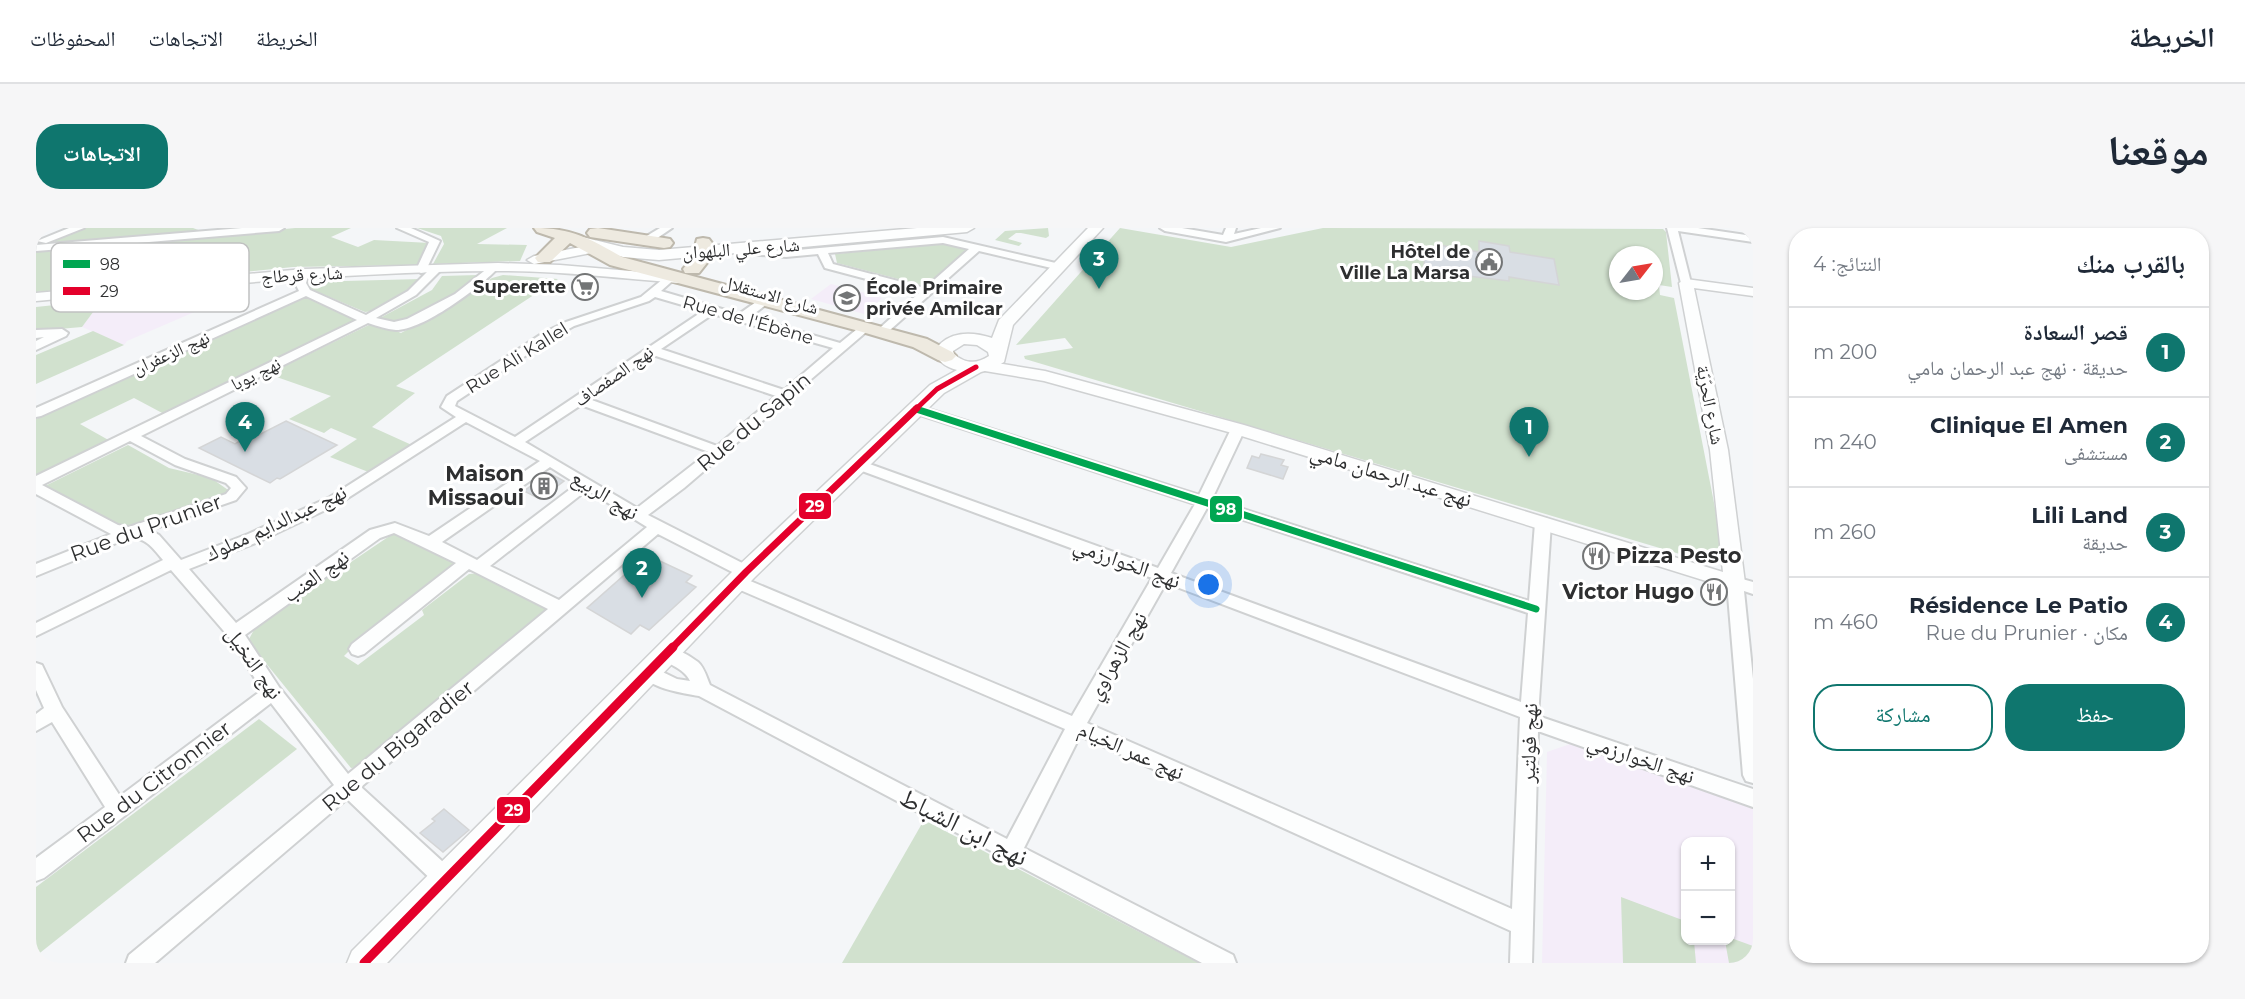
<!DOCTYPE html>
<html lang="ar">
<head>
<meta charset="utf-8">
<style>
	body { margin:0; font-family:Montserrat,"Noto Naskh Arabic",sans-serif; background:#f6f6f7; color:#1f2937; direction:rtl }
	.controls { position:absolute; right:18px; bottom:18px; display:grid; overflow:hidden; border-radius:12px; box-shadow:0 2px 4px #0004 }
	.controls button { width:54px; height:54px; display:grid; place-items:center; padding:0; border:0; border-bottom:2px solid #e0e1e3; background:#fff; color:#1f2937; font:30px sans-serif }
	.compass { position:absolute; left:1573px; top:18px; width:54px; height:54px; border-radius:50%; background:#fff; box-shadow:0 2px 4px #0004; rotate:59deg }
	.you { position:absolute; left:1173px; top:357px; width:21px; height:21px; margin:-15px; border:4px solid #fff; border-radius:50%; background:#1a73e8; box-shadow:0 0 0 9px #1a73e833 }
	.badge { display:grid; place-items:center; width:39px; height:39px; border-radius:50%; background:#0f766e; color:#fff; font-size:20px; font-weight:700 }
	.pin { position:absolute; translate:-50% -50px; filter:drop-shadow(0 2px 3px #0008) }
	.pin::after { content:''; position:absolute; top:32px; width:21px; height:18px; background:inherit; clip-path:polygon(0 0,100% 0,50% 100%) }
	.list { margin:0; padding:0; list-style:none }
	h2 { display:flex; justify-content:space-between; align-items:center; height:78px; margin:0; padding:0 24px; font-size:26px }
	h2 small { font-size:20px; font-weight:400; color:#747a83 }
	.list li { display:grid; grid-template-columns:39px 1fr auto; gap:18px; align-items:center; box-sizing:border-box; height:90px; padding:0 24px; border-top:2px solid #e0e1e3 }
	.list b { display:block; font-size:22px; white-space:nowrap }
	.list p { margin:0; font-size:20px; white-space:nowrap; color:#747a83 }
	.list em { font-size:20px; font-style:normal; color:#747a83 }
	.actions { display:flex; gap:12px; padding:18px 24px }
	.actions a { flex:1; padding:14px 0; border:2px solid #0f766e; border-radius:24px; text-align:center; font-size:21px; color:#0f766e }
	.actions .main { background:#0f766e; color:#fff }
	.map { position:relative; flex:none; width:1717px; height:735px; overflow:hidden; direction:ltr; border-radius:24px }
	header { display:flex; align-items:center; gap:36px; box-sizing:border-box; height:84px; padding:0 30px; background:#fff; border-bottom:2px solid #e0e1e3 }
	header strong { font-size:28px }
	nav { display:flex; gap:33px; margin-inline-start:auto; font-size:21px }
	.intro { display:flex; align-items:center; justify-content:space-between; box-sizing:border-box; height:144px; padding:0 36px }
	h1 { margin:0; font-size:42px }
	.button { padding:15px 27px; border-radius:24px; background:#0f766e; color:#fff; font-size:21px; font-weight:700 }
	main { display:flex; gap:36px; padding:0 36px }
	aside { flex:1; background:#fff; border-radius:24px; box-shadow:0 2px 4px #0004 }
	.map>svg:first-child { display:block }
	.education { fill:#f4edf9; fill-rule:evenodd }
	.green { fill:#d1e1ce; fill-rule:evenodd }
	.building { fill:#d9dee4; stroke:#d4d5d6; stroke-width:1.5 }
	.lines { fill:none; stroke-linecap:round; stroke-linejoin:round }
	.minor-casing { stroke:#cfd1d2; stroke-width:4 }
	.tertiary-casing { stroke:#cfd1d2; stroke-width:3 }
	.secondary-casing { stroke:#cfd1d2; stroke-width:3 }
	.trunk-casing { stroke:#beb9ad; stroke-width:4 }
	.minor { fill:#fdfefe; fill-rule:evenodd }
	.tertiary { fill:#fdfefe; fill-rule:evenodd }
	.secondary { fill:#fdfefe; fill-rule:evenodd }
	.trunk { fill:#eeeae0; fill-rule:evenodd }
	.bus-1-far1-casing { stroke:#fff; stroke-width:8 }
	.bus-1-casing { stroke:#fff; stroke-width:11 }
	.bus-2-far2-casing { stroke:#fff; stroke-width:8 }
	.bus-2-far1-casing { stroke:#fff; stroke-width:11 }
	.bus-2-casing { stroke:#fff; stroke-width:14 }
	.bus-1-far1 { stroke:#00a651; stroke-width:5 }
	.bus-1 { stroke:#00a651; stroke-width:7 }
	.bus-2-far2 { stroke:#e4002b; stroke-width:5 }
	.bus-2-far1 { stroke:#e4002b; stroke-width:7 }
	.bus-2 { stroke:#e4002b; stroke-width:9 }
	.labels { text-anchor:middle; stroke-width:6; stroke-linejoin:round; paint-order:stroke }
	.far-street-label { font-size:18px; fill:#2e2f30; stroke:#fff }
	.far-poi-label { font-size:18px; font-weight:bold; fill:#2e2f30; stroke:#fff; text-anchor:end }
	.street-label { font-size:21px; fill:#2e2f30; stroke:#fff }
	.poi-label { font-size:21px; font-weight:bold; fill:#2e2f30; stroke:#fff; text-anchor:end }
	.near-street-label { font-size:26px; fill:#2e2f30; stroke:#fff }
	.key { fill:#fff; stroke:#c0c1c1; stroke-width:1.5 }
	.key-label { font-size:16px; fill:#2e2f30 }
	.line-badge { stroke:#fff; stroke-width:2 }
	.badge-label { font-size:16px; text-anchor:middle; font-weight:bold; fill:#fff }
</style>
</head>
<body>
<header>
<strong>الخريطة</strong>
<nav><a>الخريطة</a><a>الاتجاهات</a><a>المحفوظات</a></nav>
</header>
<div class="intro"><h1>موقعنا</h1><a class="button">الاتجاهات</a></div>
<main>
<aside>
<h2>بالقرب منك<small>النتائج: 4</small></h2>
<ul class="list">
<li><span class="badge">1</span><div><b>قصر السعادة</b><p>حديقة · نهج عبد الرحمان مامي</p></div><em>200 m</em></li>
<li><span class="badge">2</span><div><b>Clinique El Amen</b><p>مستشفى</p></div><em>240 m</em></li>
<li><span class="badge">3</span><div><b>Lili Land</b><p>حديقة</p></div><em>260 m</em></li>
<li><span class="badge">4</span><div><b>Résidence Le Patio</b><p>مكان · Rue du Prunier</p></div><em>460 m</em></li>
</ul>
<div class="actions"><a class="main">حفظ</a><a>مشاركة</a></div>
</aside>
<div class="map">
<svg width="1717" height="735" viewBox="0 0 1717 735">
	<rect width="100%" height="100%" fill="#f4f6f8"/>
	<g class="education">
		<path d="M795,56l16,4 35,10 -18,16 -53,-15z"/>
		<path d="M194,60l11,4 -114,49 -3,4 -42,-18 20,-27z"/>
		<path d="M1537,515l180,65v155h-211l5,-211zM1650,614h44v98h-44z"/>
	</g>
	<g class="green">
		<path d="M50,0h107l8,3 -2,2 -139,11 -6,-2 3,-4z"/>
		<path d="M259,0h56l-20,9 27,10 16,-7 56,3 -13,22 -124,2 -189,19 26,-34 25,-10z"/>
		<path d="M381,0h90l-30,16 50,1 -7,16 -87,3 11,-20 -3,-8z"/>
		<path d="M1012,0l1,8 -3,2 -25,-5h-5l-8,6 14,4 -3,3 -24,-6 10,-9z"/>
		<path d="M1084,0l111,19 92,-19 340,1 3,3 6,55 -13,-2 1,10 14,3 50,256 -14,9 -685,-204 -1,-3 49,-8 -8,-10 -49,7zM1582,27h36v36h-36z"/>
		<path d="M913,15l21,5 -41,39 -92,-24 -2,-9z"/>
		<path d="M52,19l12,6 -31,36 -33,3v-41z"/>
		<path d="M442,47l1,5 -79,46 -20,-8 52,-28 10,-14z"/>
		<path d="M467,47l55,4 -162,107 19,7 -43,34 42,19 -43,27 -41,-16 27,-18 -26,-11 -7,5 -35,-14 42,-23 -63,-22 107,-52 26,11 55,-30 36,-25z"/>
		<path d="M385,51l-4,9 -43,23 -9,1 -57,-24 -2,-6z"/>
		<path d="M271,69l52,23 -193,95 -32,-17 -54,26 32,18 -76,35v-58z"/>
		<path d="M66,72l-20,27 -46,4v-24z"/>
		<path d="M57,103l31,14 -88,39v-29z"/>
		<path d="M92,217l41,23 42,10 20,14 -103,38 -53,-26 -30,-18z"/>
		<path d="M361,303l64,33 -111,82 2,2 -8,8 14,9 66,-50 -2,-5 47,-36 11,-1 67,33 -1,13 -177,147 -18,2 -103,-127 8,-15z"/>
		<path d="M223,491l38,30 -261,207v-69z"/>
		<path d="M888,592l275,143h-357z"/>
		<path d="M1585,669l64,24 1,19 8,1 2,22h-73z"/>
		<path d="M1695,710l22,8v17h-24l-4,-22 5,-1z"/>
	</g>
	<g class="building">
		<path d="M1443,13l30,5 1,6 44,7 5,26 -50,-8v4l-41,-5 -28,-5 -16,-6 2,-19 13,2v-3l40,7z"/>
		<path d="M250,193l51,24 -57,34 -3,-1 -7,5 -71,-35 22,-11 14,7 8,-5 4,2z"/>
		<path d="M1225,226l23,6 -3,5 7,2 -5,12 -36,-11 5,-12 7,2z"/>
		<path d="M513,245l15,8 -24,18 -16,-8z"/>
		<path d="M611,327l45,21 -6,6 10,5 -47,43 -9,-5 -9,9 -44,-26z"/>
		<path d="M408,581l25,21 -26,22 -23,-19 15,-12 -3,-2z"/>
	</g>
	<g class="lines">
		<defs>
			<g id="minor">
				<path d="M33,0h15l-38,15 -9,-2z"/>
				<path d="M206,0h42l-5,3 -142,12v3l-21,10 -32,39 -4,1 -6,-3 34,-41 17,-8 -89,7v-6z"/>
				<path d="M361,0h14l29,13 -15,31 -4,1 -5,-3 13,-28z"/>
				<path d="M624,0h12l-19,13h-8v-4z"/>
				<path d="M1124,0h22l41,7 3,-7h10l-2,6 27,-6h19l-54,14 -61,-11z"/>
				<path d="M1631,0h31l55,8v6l-75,-11 13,52 -5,3 -5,-3z"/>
				<path d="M907,9l117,27 5,3 -5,3 -81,-19 -89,79 -4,2 -6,-4 2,-2 37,-33 -94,-25 -7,-14 -32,3 -49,-4 -5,-3 5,-3 49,4zM907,15l26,6 -44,39 -92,-24 -5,-11z"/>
				<path d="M457,36l4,1v4c-19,20 -74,61 -101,61 -10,-1 -19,-4 -28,-7l-227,113 44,23 51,18 10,11 -10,12 -86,30 9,5 22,25 67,-26 82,-37 126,-80 -15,-10 6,-11 96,-63 23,-11 75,-25 28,-23h8l1,2 -17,15 78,23 24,-17h8v4l-21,16 90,26 22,-18 4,-2 6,4 -188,161 -36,27 104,53 2,4 -2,4h-12l-82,-42 -297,253 93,85 3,7 -3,7 -8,3 -8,-3 -91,-87 -192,164h-29l3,-8 205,-170 -63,-82 -227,175 -8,3v-23l69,-51 -53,-85 -16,9v-17l8,-6 -8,-18v-27l6,2 20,42 58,89 142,-106 -33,-53 -58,-67 -135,66v-13l127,-63c-10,-12 -16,-21 -32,-23l-95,39v-12l75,-30 -75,-40v-18l321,-156 -51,-24 -265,120 -5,1v-9l263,-117 -4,-8 5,-12 4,-1 5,3 -3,10 4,7 56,25 42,-24 24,-24h8v4l-24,24 -40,23 18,4 13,-3 48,-25zM619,69l48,14 -188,126 -60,-31 2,-5 94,-62 23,-13 75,-25zM677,86l120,34 -49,42 -123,-41zM617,127l123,41 -59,50 -128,-47zM545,177l128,47 -72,56 -112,-66zM430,194l74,39 -111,75 -34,-13 -25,7 -134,93 -47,-54 69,-27 82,-39zM94,213l45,24 51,18 5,5 -5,6 -97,33 -11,-2 -76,-40zM514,239l27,17 -100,76 -35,-18zM551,262l60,37 -88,73 -69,-34zM358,305l62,30 -104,81 -3,5 3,5 6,2 6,-2 105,-85 79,40 -200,165 -69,-87 -34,-52 135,-97z"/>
				<path d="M26,101l6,4 -2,3 -30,14v-9l8,-4 -8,1v-8z"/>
				<path d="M880,177l283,90 32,-66 2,-3h10l2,3 -33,70 317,102 6,-78 8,-5 5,1 3,4 -13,193 215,73v18l-215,-76 -6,232h-22l1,-32 -431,-195 -56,112 209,107 3,8h-34l-503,-267c-17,-3 -51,-8 -60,-24l3,-5 6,-2 29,14 13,2c-7,-15 -24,-15 -32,-28l3,-5c11,-3 28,7 37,14 6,5 9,16 12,23l297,154 58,-110 -334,-143 -2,-4 2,-4h12l329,138 80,-138 -298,-110 -2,-3 2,-3h10l294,106 37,-64 -284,-92 -2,-3 2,-3zM1171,280l321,105 -7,89 -350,-129zM1130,355l354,134 -8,192 -425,-186z"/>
				<path d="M1699,349l18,5v12l-9,-3 9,88v104l-7,-2 -3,-6 -16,-192 2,-4z"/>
			</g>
			<g id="tertiary">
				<path d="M555,17l5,1 2,3 -2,3 -62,12 -7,-4 7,-4z"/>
				<path d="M462,35l62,2 118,10 7,4 -7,4c-60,-5 -120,-12 -181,-12 -154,1 -307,16 -461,30v-8l268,-24z"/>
				<path d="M1650,51l67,9v8l-59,-8 34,162 17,133 -3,5 -7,2 -503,-157 -188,-52 -59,-10 -8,-5 8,-5 60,10 199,54 479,147 -13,-122 -31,-167z"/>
			</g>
			<g id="secondary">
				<path d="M881,0h57l-7,4 -308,28 -36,-3 -50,-14 -2,-3 7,-4 45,11 36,3z"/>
				<path d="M1052,0h15l-90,97 -9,37 -12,7 -11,3 -37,21 -190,185 -367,385h-40l5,-12 386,-385 192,-181 27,-15c-11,-3 -20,-8 -22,-20 13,-19 36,-19 57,-12l7,-18zM928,116l13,1 11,7 1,4c-12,8 -24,8 -35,-2l-1,-3z"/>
			</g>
			<g id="trunk">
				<path d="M498,0c39,0 56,11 88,29l305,82 25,13 4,4 -4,4 -7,2 -7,-2 -25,-13 -54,-16 -249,-66 -40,-22 -20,19h-12l-3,-4 20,-20 -18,-6z"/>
				<path d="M562,0l66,10 6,1 3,4 -3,4 -6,1 -74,-11 -3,-4 3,-4z"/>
				<path d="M667,10l6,1 3,4 -2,16 -11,14h-14l-2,-4 9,-11 5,-19z"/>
			</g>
		</defs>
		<use href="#minor" class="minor-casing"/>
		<use href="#tertiary" class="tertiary-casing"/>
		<use href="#secondary" class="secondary-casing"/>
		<use href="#trunk" class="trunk-casing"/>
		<use href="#minor" class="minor"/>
		<use href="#tertiary" class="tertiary"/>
		<use href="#secondary" class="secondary"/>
		<use href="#trunk" class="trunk"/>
		<defs>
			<path id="bus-1-far1" d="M880,181l2,1"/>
			<path id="bus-1" d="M880,181l620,200"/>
			<path id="bus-2-far2" d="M879,182l22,-21 39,-22"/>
			<path id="bus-2-far1" d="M635,421l75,-77 171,-164"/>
			<path id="bus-2" d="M328,735l309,-316"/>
		</defs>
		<use href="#bus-1-far1" class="bus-1-far1-casing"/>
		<use href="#bus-1" class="bus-1-casing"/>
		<use href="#bus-2-far2" class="bus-2-far2-casing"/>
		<use href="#bus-2-far1" class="bus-2-far1-casing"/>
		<use href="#bus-2" class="bus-2-casing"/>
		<use href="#bus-1-far1" class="bus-1-far1"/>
		<use href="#bus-1" class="bus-1"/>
		<use href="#bus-2-far2" class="bus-2-far2"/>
		<use href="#bus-2-far1" class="bus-2-far1"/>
		<use href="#bus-2" class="bus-2"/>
	</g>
	<defs>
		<symbol id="civic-ring" viewBox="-11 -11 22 22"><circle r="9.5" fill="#fff" stroke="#737576" stroke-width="1.5"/><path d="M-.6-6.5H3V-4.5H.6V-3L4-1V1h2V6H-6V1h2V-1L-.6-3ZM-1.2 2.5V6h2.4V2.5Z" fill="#737576"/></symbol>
		<symbol id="supermarket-ring" viewBox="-11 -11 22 22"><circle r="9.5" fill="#fff" stroke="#737576" stroke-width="1.5"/><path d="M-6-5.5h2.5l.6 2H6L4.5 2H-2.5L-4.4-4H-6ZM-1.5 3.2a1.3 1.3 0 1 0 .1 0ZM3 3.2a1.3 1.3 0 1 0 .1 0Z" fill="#737576"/></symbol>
		<symbol id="school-ring" viewBox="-11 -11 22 22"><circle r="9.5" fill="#fff" stroke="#737576" stroke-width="1.5"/><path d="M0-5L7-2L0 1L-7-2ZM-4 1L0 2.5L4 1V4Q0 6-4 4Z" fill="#737576"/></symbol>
		<symbol id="building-ring" viewBox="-11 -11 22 22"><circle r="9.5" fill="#fff" stroke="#737576" stroke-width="1.5"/><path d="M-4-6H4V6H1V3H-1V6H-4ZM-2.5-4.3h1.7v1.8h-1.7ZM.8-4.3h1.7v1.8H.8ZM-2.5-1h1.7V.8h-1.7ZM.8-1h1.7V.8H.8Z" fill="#737576"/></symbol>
		<symbol id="restaurant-ring" viewBox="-11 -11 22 22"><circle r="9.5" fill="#fff" stroke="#737576" stroke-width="1.5"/><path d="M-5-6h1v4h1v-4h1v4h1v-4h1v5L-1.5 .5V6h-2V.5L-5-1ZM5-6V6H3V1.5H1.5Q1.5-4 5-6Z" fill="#737576"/></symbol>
	</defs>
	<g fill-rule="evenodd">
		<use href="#civic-ring" x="1438" y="19" width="30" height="30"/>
		<use href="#supermarket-ring" x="534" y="44" width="30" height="30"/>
		<use href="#school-ring" x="796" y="55" width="30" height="30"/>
		<use href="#building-ring" x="493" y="243" width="30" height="30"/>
		<use href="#restaurant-ring" x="1545" y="313" width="30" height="30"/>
		<use href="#restaurant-ring" x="1663" y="349" width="30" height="30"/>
	</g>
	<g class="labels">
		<g class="far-street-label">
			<text transform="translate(705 21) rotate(-4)" y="6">شارع علي البلهوان</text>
			<text transform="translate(266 47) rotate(-3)" y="6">شارع قرطاج</text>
			<text transform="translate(734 67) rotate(16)" y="6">شارع الاستقلال</text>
			<text transform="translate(712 92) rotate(16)" y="6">Rue de l'Ébène</text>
			<text transform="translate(135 125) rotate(-24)" y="6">نهج الزعفران</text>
			<text transform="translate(481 130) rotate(-32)" y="6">Rue Ali Kallel</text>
			<text transform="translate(220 146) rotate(-26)" y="6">نهج يوبا</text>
			<text transform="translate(578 148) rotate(-35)" y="6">نهج الصفصاف</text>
			<text transform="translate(1674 177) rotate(79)" y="6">شارع الحرّيّة</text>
		</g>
		<g class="far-poi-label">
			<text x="1434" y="30">Hôtel de<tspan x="1434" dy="21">Ville La Marsa</tspan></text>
			<text x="530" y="65">Superette</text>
			<text x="830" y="66" text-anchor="start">École Primaire<tspan x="830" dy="21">privée Amilcar</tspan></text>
		</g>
		<g class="street-label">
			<text transform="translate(718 194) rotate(-40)" y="7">Rue du Sapin</text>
			<text transform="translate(1355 248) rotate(17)" y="7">نهج عبد الرحمان مامي</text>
			<text transform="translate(569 267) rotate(32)" y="7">نهج الربيع</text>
			<text transform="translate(240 295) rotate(-25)" y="7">نهج عبدالدايم مملوك</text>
			<text transform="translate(110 300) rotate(-20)" y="7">Rue du Prunier</text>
			<text transform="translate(1091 335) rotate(20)" y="7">نهج الخوارزمي</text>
			<text transform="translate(280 348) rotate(-35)" y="7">نهج العنب</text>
			<text transform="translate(1081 428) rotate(-60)" y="7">نهج الزهراوي</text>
			<text transform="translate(218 435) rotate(55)" y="7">نهج النخيل</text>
			<text transform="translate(1493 515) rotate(-88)" y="7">نهج فولتير</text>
			<text transform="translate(362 518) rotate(-40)" y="7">Rue du Bigaradier</text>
			<text transform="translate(1095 523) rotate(24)" y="7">نهج عمر الخيام</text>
			<text transform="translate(1605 531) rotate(19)" y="7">نهج الخوارزمي</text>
			<text transform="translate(118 554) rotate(-37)" y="7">Rue du Citronnier</text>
		</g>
		<g class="poi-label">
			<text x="488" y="253">Maison<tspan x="488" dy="24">Missaoui</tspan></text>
			<text x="1580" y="335" text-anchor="start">Pizza Pesto</text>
			<text x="1658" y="371">Victor Hugo</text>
		</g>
		<g class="near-street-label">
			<text transform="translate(928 599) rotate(27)" y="9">نهج ابن الشباط</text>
		</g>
	</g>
	<rect x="15" y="15" width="198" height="69" rx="9" class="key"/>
	<rect x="27" y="32" width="27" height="8" fill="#00a651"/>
	<rect x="27" y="59" width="27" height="8" fill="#e4002b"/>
	<g class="key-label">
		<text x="64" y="42">98</text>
		<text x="64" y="69">29</text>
	</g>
	<g class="line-badge">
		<rect x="762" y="264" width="34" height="28" rx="6" fill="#e4002b"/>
		<rect x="1173" y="267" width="34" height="28" rx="6" fill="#00a651"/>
		<rect x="460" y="568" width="35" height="28" rx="6" fill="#e4002b"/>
	</g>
	<g class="badge-label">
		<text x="779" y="284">29</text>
		<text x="1190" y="287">98</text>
		<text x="478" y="588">29</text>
	</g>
</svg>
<div class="controls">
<button>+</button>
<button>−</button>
</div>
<svg class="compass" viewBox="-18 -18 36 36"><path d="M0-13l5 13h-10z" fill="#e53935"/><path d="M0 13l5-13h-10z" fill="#747a83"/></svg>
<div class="you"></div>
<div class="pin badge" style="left:1493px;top:229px">1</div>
<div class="pin badge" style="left:606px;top:370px">2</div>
<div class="pin badge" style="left:1063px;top:61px">3</div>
<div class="pin badge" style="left:209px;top:224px">4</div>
</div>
</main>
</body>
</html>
